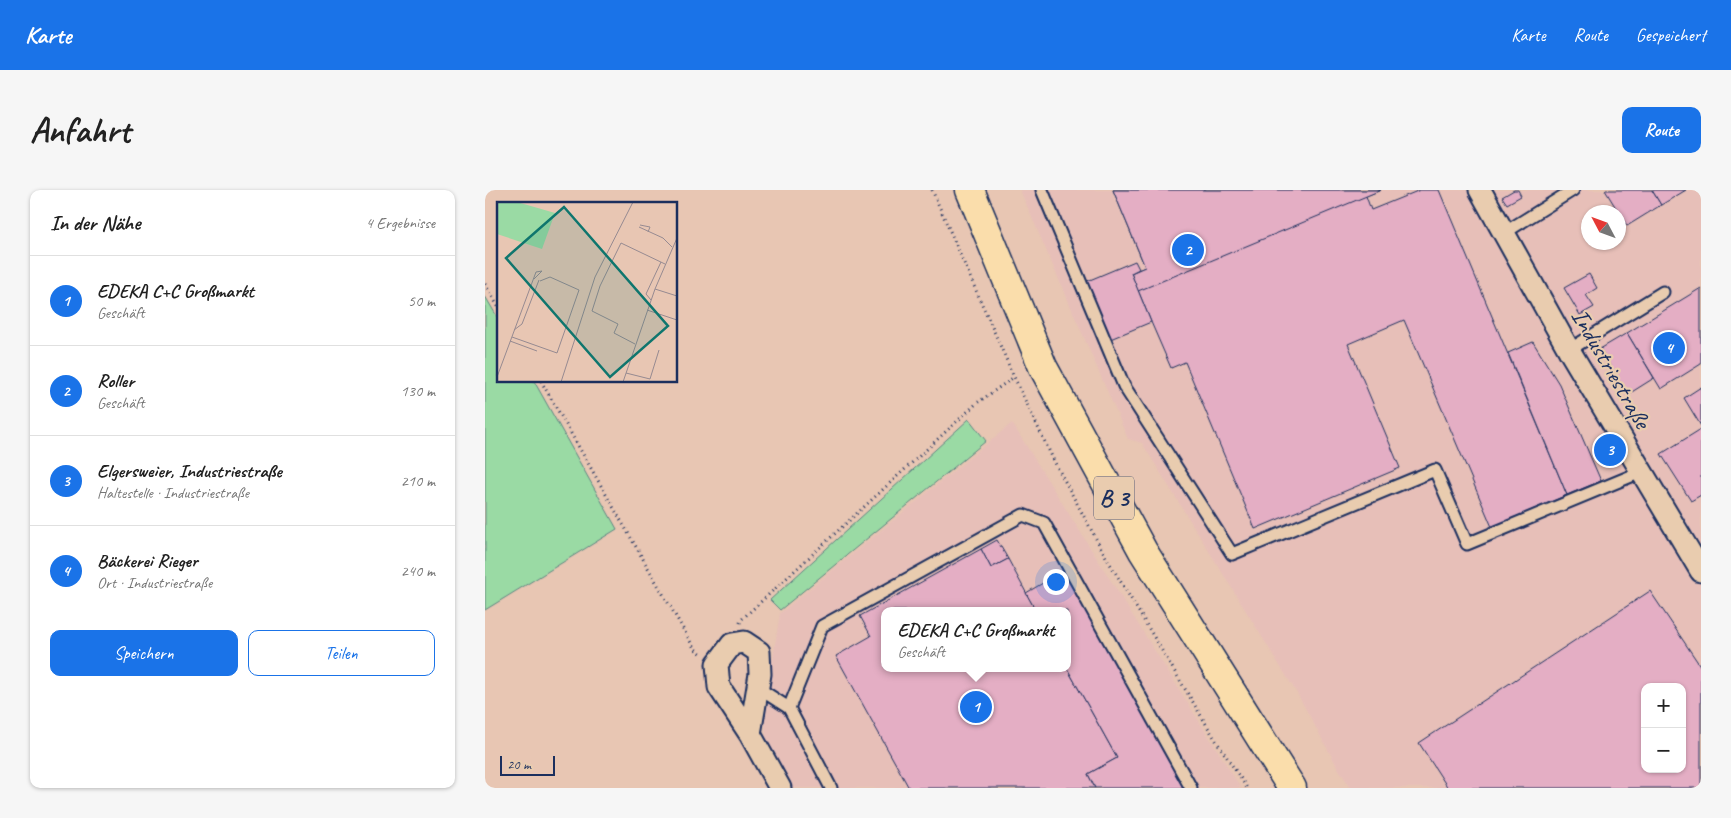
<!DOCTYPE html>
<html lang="de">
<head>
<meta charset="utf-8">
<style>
	body { margin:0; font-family:Caveat,sans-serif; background:#f6f6f6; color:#222 }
	.controls { position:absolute; right:15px; bottom:15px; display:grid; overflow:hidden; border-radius:10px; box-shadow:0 1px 4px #0004 }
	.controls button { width:45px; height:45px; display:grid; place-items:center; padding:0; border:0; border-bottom:1px solid #e0e0e0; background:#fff; color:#222; font:25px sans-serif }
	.compass { position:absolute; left:1096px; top:15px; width:45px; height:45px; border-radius:50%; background:#fff; box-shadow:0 1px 4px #0004; rotate:311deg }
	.scale { position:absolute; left:15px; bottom:12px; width:55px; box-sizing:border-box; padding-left:5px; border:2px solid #1b2f5e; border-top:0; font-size:14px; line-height:18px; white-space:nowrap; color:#1b2f5e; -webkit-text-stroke:4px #e9ccaf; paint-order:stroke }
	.you { position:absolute; left:570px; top:391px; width:18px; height:18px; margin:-12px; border:4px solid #fff; border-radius:50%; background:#1a73e8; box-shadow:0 0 0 8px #1a73e833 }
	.badge { display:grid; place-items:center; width:32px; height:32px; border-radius:50%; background:#1a73e8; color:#fff; font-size:16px; font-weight:700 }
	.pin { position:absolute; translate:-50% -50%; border:2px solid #fff; box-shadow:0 1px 5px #0006 }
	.popup { position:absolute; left:396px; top:417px; width:190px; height:65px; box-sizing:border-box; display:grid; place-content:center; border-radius:10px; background:#fff; filter:drop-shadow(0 1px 4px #0005); font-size:16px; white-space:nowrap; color:#767676 }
	.popup b { font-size:19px; color:#222 }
	.popup::after { content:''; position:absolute; left:50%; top:100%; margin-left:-10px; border:10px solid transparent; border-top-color:#fff }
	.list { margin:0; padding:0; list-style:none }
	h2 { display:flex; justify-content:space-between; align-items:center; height:65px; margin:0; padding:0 20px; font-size:21px }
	h2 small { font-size:16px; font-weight:400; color:#767676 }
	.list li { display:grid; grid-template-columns:32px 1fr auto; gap:15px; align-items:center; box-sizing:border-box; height:90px; padding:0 20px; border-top:1px solid #e0e0e0 }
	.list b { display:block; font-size:19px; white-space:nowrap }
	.list p { margin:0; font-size:16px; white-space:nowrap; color:#767676 }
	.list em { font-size:16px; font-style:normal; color:#767676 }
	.actions { display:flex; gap:10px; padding:15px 20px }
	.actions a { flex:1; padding:11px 0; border:1px solid #1a73e8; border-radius:10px; text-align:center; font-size:18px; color:#1a73e8 }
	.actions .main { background:#1a73e8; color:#fff }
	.map { position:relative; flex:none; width:1216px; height:598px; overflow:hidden; border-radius:10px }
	header { display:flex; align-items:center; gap:30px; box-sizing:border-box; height:70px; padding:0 25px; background:#1a73e8; color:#fff }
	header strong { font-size:24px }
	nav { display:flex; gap:28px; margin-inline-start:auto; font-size:18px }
	.intro { display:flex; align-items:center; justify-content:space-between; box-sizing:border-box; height:120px; padding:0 30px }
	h1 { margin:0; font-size:35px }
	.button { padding:12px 22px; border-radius:10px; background:#1a73e8; color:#fff; font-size:18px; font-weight:700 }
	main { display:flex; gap:30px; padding:0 30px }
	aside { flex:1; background:#fff; border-radius:10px; box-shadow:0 1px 4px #0004 }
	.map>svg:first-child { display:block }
	.built { fill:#e7bfb8; fill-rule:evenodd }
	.green { fill:#9adaa4; stroke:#5a8481 }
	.building { fill:#e4aec4; stroke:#1b2f5e; fill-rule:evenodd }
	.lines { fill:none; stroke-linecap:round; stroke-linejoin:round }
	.service-casing { stroke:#1b2f5e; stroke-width:15 }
	.minor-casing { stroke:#1b2f5e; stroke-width:25 }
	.primary-casing { stroke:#1b2f5e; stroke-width:31 }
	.path { stroke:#1b2f5e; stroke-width:3; stroke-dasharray:1 4; stroke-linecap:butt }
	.service { stroke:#e9ccaf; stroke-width:11 }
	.minor { stroke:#e9ccaf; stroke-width:21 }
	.primary { stroke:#faddab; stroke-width:28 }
	.labels { text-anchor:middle; stroke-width:4.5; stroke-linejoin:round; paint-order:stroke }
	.shield { fill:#e9ccaf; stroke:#595e76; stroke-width:1 }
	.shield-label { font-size:24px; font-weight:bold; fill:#1b2f5e }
	.street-label { font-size:25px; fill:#1b2f5e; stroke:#e9ccaf }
	.inset-road { fill:none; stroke:#968a91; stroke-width:1 }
	.view { fill:#0f766e; fill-opacity:0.15; stroke:#0f766e; stroke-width:2.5 }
	.inset-edge { fill:none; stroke:#1b2f5e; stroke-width:2.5 }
</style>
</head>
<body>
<header>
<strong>Karte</strong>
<nav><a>Karte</a><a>Route</a><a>Gespeichert</a></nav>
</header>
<div class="intro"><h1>Anfahrt</h1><a class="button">Route</a></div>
<main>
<aside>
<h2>In der Nähe<small>4 Ergebnisse</small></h2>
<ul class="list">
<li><span class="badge">1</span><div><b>EDEKA C+C Großmarkt</b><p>Geschäft</p></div><em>50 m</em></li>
<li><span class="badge">2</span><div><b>Roller</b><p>Geschäft</p></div><em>130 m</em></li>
<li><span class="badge">3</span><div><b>Elgersweier, Industriestraße</b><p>Haltestelle · Industriestraße</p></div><em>210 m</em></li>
<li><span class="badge">4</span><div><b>Bäckerei Rieger</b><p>Ort · Industriestraße</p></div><em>240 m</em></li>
</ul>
<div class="actions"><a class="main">Speichern</a><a>Teilen</a></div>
</aside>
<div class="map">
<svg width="1216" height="598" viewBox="0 0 1216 598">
	<rect width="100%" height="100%" fill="#e8c6b3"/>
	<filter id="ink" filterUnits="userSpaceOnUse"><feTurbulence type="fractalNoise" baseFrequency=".02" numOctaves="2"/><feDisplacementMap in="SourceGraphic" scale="10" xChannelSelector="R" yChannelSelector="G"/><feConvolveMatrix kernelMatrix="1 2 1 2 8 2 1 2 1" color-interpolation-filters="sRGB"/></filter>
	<g filter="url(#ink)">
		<g class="built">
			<path d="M535,0h681v598h-350l-13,-20 -40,-73 -156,-252 -14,-4zM1104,22h30v30h-30zM1160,497h37v82h-37z"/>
			<path d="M527,233l229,365h-450l-25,-49 -2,-25 16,-101zM400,421h182v57h-182z"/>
		</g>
		<g class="green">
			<path d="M0,106l14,24v61h35l83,148 -132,81z"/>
			<path d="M484,229l17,22 -206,169 -10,-10z"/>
		</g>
		<g class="building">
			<path d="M628,0h268l-15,6 5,14 49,-20h19l128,305 -75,32 -88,-207 -56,24 52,124 -145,61 -70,-167 -14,6 -20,-46 -20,-49 14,-6z"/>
			<path d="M628,0h268l-243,101 -7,-18 14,-6z"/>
			<path d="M1029,0h4l3,6 -14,8 -5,-7z"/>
			<path d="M1120,0h47l9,15 -34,21z"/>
			<path d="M1167,0h34l-25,15z"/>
			<path d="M650,71l4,8 -8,4 20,49 -43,18 -23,-58z"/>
			<path d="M1104,84l8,14 -11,7 8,12 -14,8 -16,-27z"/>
			<path d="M1216,98v76l-40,25 -34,-56z"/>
			<path d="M1142,143l27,45 -27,17 -27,-46z"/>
			<path d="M1048,152l26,42 42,97 -34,14 -59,-142z"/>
			<path d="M1216,197v39l-17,-28z"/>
			<path d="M1216,239v66l-10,6 -30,-47z"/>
			<path d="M512,350l11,19 -17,9 -10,-19z"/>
			<path d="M496,359l10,19 17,-9 28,52h-151v57h182l50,90 -29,16 7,14h-186l-73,-132 35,-20 -11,-20z"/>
			<path d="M580,380l120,218h-90l-7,-14 29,-16 -50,-90v-57h-31l-10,-18z"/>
			<path d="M1165,401l51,76v121h-253l-29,-45zM1160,497h37v82h-37z"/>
		</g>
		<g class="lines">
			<defs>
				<g id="service">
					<path d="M557,0l82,196 108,168 203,-84 32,74 174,-72"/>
					<path d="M1019,43l69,-43"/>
					<path d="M1084,160l94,-58"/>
					<path d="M273,498l31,20 42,80"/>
					<path d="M304,518l33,-82 201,-111 21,8 147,265"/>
				</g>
				<g id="minor">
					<path d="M995,0l89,160 132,221"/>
					<path d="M265,544l10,-60 -1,-22 -15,-10 -12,2 -15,20 2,23 31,47 30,54"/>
				</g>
				<path id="primary" d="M485,0l73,177 100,184 149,237"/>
			</defs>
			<use href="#service" class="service-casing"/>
			<use href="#minor" class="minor-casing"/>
			<use href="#primary" class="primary-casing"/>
			<g class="path">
				<path d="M447,0l82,187 41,86 51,94 109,182 32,49"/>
				<path d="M0,94l14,24"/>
				<path d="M56,191l153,267 8,6"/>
				<path d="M255,433l1,-3 236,-217 37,-26"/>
			</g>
			<use href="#service" class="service"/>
			<use href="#minor" class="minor"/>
			<use href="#primary" class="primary"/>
		</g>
	</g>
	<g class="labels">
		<rect class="shield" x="609" y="286.5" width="40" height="43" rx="4"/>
		<g class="shield-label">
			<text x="629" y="316">B 3</text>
		</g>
		<g class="street-label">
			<text transform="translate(1127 178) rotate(60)" y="9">Industriestraße</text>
		</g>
	</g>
	<g transform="translate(12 12)">
		<rect width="180" height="180" fill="#e8c6b3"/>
		<path d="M0,0h20l38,11 -13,36 -45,-15z" fill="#9adaa4"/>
		<path class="inset-road" d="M143,23l10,2 -2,5M142,25l24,11 9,9M158,87l22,7M154,98l-5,-6 15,-32M150,108l30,10M17,128l8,-6 17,-44M15,135l45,16 22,-63 -29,-13 -10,4M13,139l27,10M138,142l-21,-11 4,-9 -26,-13 8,-25 21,-43 44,21M129,171l24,6 9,-29M0,175l39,-105 6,-1 -8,8M64,180l34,-105 38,-75M126,180l32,-93 22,-51"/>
		<path class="view" d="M67,5l104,119 -58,51 -104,-119z"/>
		<rect width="180" height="180" class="inset-edge"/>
	</g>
</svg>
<div class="controls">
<button>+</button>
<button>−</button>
</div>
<svg class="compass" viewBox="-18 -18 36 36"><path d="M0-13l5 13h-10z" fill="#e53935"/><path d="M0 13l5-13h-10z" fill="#767676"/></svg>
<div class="scale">20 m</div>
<div class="you"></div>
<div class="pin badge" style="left:491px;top:517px">1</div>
<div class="popup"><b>EDEKA C+C Großmarkt</b>Geschäft</div>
<div class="pin badge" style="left:703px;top:60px">2</div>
<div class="pin badge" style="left:1125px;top:260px">3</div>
<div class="pin badge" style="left:1184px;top:158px">4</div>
</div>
</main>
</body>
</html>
